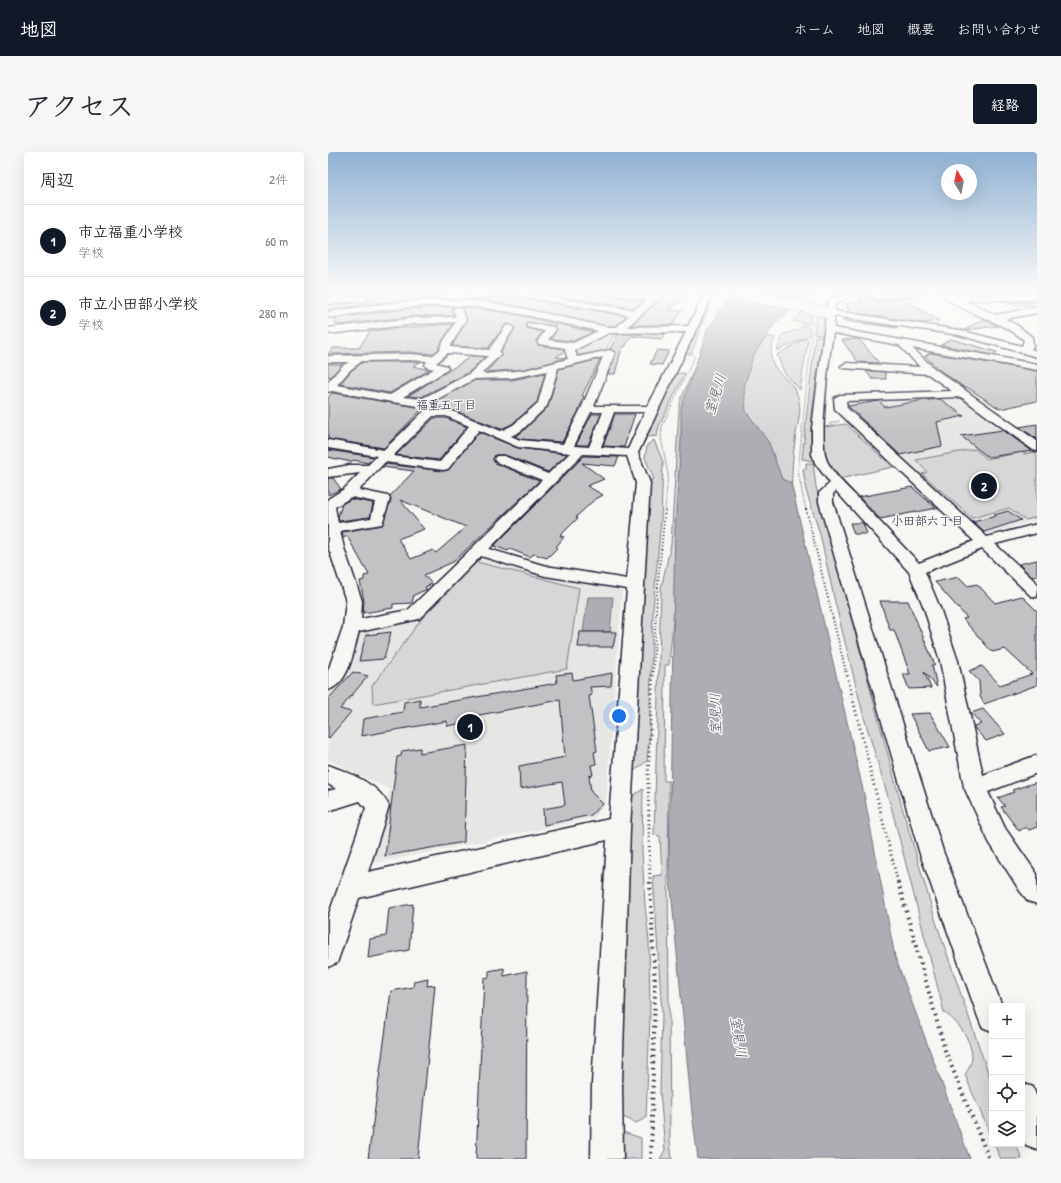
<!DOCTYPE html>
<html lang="ja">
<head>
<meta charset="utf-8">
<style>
	body { margin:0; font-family:"Patrick Hand","Klee One",sans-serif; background:#f7f7f7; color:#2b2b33 }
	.controls { position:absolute; right:12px; bottom:12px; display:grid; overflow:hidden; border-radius:4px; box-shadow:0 4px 16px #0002 }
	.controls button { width:36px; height:36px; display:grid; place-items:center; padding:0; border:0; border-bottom:1px solid #e1e1e2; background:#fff; color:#2b2b33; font:20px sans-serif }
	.compass { position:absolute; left:613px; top:12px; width:36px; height:36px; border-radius:50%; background:#fff; box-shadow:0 4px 16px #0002; rotate:350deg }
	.you { position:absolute; left:291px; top:564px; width:14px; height:14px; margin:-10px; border:3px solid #fff; border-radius:50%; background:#1a73e8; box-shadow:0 0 0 6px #1a73e833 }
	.badge { display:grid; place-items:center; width:26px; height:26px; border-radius:50%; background:#111827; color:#fff; font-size:13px; font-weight:700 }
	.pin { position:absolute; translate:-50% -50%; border:2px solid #fff; box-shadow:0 1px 4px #0006 }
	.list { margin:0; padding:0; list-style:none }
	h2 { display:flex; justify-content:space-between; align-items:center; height:52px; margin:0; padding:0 16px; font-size:17px }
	h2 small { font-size:13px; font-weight:400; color:#7c7c81 }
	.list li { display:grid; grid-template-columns:26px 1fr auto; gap:12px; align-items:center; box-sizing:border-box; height:72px; padding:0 16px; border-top:1px solid #e1e1e2 }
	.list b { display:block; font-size:15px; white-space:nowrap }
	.list p { margin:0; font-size:13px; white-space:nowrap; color:#7c7c81 }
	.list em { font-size:13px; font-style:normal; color:#7c7c81 }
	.icon { flex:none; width:22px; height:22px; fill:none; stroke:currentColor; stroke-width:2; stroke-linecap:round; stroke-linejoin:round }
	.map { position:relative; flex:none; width:709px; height:1007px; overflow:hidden; border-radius:4px }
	header { display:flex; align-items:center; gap:24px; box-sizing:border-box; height:56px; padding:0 20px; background:#111827; color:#fff }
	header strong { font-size:19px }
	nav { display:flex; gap:22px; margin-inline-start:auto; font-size:14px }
	.intro { display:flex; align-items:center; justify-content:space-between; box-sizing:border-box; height:96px; padding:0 24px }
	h1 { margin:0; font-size:28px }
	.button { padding:10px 18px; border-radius:4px; background:#111827; color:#fff; font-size:14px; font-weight:700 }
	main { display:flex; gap:24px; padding:0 24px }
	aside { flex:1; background:#fff; border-radius:4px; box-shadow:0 4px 16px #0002 }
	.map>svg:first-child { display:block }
	.built { fill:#e6e6e4 }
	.green { fill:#d7d7d7; stroke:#7c7c89 }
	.water { fill:#adadb3; stroke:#757583 }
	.building { fill:#c2c2c4; stroke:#22223b; fill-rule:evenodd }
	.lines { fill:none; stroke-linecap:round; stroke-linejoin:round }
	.minor-casing { stroke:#22223b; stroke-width:3 }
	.path-far3 { stroke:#22223b; stroke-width:1.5; stroke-dasharray:0.5 1.5; stroke-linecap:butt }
	.path-far2 { stroke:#22223b; stroke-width:2; stroke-dasharray:1 2.5; stroke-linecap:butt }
	.path-far1 { stroke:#22223b; stroke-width:3; stroke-dasharray:1 3.5; stroke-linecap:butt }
	.path { stroke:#22223b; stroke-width:4; stroke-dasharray:1.5 4.5; stroke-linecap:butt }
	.minor { fill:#f6f6f2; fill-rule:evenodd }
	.minor-bridge-casing { stroke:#22223b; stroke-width:11; stroke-linecap:butt }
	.minor-bridge { stroke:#f6f6f2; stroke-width:10 }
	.labels { text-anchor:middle; stroke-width:3; stroke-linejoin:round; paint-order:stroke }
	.far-neighbourhood-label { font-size:12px; fill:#22223b; stroke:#f6f6f2 }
	.water-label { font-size:14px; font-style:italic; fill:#535365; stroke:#f6f6f2 }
</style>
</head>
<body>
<header>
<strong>地図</strong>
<nav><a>ホーム</a><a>地図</a><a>概要</a><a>お問い合わせ</a></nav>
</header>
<div class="intro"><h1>アクセス</h1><a class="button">経路</a></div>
<main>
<aside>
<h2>周辺<small>2件</small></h2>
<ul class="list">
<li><span class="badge">1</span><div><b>市立福重小学校</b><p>学校</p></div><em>60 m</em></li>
<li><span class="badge">2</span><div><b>市立小田部小学校</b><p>学校</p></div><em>280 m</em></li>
</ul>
</aside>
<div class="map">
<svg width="709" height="1007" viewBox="0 0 709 1007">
	<rect width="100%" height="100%" fill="#f6f6f2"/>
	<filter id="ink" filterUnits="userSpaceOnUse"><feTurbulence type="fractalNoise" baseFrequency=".025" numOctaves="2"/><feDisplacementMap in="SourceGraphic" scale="8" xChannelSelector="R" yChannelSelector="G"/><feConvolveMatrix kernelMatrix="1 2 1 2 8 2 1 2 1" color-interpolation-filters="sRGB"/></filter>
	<g filter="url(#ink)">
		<g class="built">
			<path d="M627,244l82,56v68l-48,14 -8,-2 -136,-123v-8z"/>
			<path d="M150,404l34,9 18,6 92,19 -16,214 -12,14 -217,45 -7,-4 20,-69 -62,-30v-66l22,-27 13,-39 53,-10z"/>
		</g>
		<g class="green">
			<path d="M382,158l-5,7 -14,37h-7l20,-43z"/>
			<path d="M475,159l9,2 -2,11 -17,-3z"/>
			<path d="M489,162l9,3 -3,18 -9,-1z"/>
			<path d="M474,173l7,2 1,8 -33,16 6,-17 15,-4z"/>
			<path d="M280,179h9l-12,20 -27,4v-11z"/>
			<path d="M439,184l8,2c-16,36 20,36 24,63 3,13 -3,27 -4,40 -3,20 -4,40 -3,61l-48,-90 -4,-24 10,-33 7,-5z"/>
			<path d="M493,184l1,1c-4,39 -15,85 -9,124l-11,-2 13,-122z"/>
			<path d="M476,187h4l-8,51 -16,-18 -7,-17z"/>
			<path d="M369,210l-28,303h-4l-1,116h5l-1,95 2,265 2,18h-12l5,-9 -5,-58 2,-79 -9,-137 9,-1 -2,-39 -6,-1 7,-247 10,-44 8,-135 2,-10z"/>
			<path d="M352,221h5l-26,53 -2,10 -7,1 -6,-2 31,-60z"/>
			<path d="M518,272l47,43 -54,12 -15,-21v-31z"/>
			<path d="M326,288l9,22 -2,58 -8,89 -4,132 -2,20 -18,14 19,-279 3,-12 -2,-3 5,-2 -9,-21 2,-13z"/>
			<path d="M647,297l12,10 35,-7 3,2 9,-2 3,2v63l-11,3 -17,-12 -37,10 -50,-44 5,-2 -11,-12z"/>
			<path d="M478,311h7l3,24 8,30 78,290 34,115 56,162v55l-27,-64c3,-5 7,-13 7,-18 -1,-19 -14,-35 -28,-45l-52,-202 -29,-96 -28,-112 -15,-68 -14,-44 -3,-21h3z"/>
			<path d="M149,410l102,26 -12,81 -194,35 -1,-18 51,-69z"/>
			<path d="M315,637l-1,62 3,54 4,36 1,76 -4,101 -10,5 -19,-9 10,-314z"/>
			<path d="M289,978l24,8v21h-24z"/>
			<path d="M666,992h22l6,15h-21z"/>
		</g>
		<g class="water">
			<path d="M407,140h95l-18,3 -14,9 -23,19 -22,33 -9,32 2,23 23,32 13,36 9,4 73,311 31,163 75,202h-272l-6,-46 -23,-245 6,-340 6,-88v-32l27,-80 11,-13 -3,-1z"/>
			<path d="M260,445h25l-3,35h-27z"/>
		</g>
		<g class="building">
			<path d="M0,140h118l-2,6 -58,4 -58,8v-5l38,-3 2,-3 -5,-5 -35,2z"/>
			<path d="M208,140l42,2 1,-2h27l5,3 32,6 -9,7 -100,-15z"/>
			<path d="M340,140h23l-22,18 13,1 -10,14h-41z"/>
			<path d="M531,140h4l15,9 24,-3 37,23 -16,2 -74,-11 -3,-9 17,-1 -5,-8z"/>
			<path d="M181,145h7l110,19 -10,10h-9l-91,-20 -38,-6z"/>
			<path d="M677,150h32v4l-28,-2z"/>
			<path d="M126,155l-2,3 2,6h-39l-76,9v-1h-4v-6l72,-9z"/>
			<path d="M133,155l52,7 80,18 -20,9 -22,-2 6,-9 -2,-4 -29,-4 1,6 15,4 -6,9 2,4 26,4v3l-8,5 10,1 -41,11 -39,3 16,-17 -1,-3 14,-24 -5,-4 -5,1 -17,23 -36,-2 15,-26z"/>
			<path d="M516,167l53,8v1l-54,-7z"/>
			<path d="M655,167l16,7 -34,4z"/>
			<path d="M125,172l-14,22v3l-7,5 -22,-2 -82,2 5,-6h26l11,-17z"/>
			<path d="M290,182h47l-3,5 -31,-3 -6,11h-3l-7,27h-7l8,-20 -6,-5z"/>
			<path d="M531,187l20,24 -21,-1 -16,-22z"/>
			<path d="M623,187l46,13 -4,3 -52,-10z"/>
			<path d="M329,198l12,1 -7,14 -12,-1z"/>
			<path d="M602,201l107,18v30l-37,8 -32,-21h-3l-27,-19 -13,-13z"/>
			<path d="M144,204l13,1 -17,16 -47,24 -13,-1z"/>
			<path d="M272,207l-18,37h2l-6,16 -16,30 -42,-3 -5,-3 7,-4 26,-25 11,-38z"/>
			<path d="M35,210h57l-7,4 16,4 -39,23 -50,-9 11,-13z"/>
			<path d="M0,212h15l-13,13h-2z"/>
			<path d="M538,219l19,1 1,7h-14z"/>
			<path d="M217,221l-8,29 -25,22 -11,5 -48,-19 -15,-2 -2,-7 39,-21h37z"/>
			<path d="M4,241l60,10 31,5 -39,40 -56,-9v-41z"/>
			<path d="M612,247l24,17 -27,6 5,24 -42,9 -52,-49 31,-5 6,6 34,-6z"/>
			<path d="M264,262h9l-13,31h-12z"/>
			<path d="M287,262h20l-11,33 -21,-1z"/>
			<path d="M106,266h12l21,9 -28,33 -43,-5z"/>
			<path d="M709,272v15l-18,-12z"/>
			<path d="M675,278l29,21 -44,6 -27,-21z"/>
			<path d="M151,280l39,16 49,6 -19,18 -43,-17h-10l-2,5 2,3 44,18 -86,81 -29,13 8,9 -7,3 2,2 -13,6 -2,8 -19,1v4l-30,5 1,-12 -4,-20 4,-1v-4l5,-1 -22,-39 -4,2 -1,-6 40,-7 9,-26 -1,-3 24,-25 -32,-4 4,-3 57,7 5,-1zM72,348l66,27 -30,26 -3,-3 -22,9 -13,-20 26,-10z"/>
			<path d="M0,298l46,7 -6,6 -15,-3 -2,2 -23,-5z"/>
			<path d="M256,304l35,1 -4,9 -33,-3 22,16 -17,7 16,9 -9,5 -18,17 2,1 -18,18 4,1 -8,10 1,1 -10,10 -13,-4 -4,3 -20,-8 -2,2 -14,-5z"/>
			<path d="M0,326h5l8,11 -13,6z"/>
			<path d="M584,335l24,21 -56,11 -21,-22z"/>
			<path d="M23,347l22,4 -3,14 -31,4 -1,-4 4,-13z"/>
			<path d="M680,359l13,9 -37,12 -11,-10 23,-6 -2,-1z"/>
			<path d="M522,371h13l4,11h-13z"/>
			<path d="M709,408v16l-5,1 -13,-13z"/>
			<path d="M631,425l9,9 9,-2 18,19 27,-7 15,15v74l-53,19 -4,-8 -1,-15 -10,-10 13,-5 18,19 32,-11 -27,-25 -13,3 -29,-33 4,-1 -32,-36z"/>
			<path d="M552,449h28l27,64h-3l5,22 -13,-15 7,16 -22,1 -6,-15h7l-16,-44h-4z"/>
			<path d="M63,480l-7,27 -25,2 7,-26z"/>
			<path d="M252,480h36l-3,15h-35z"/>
			<path d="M25,520l15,4 -28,33 11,3 -23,27v-40z"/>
			<path d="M244,521l1,7 39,-7 -1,13 -21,1 2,8 -3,1 8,55 -3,1 2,12 -5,1 2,10 -4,1 2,16 12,12 -12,11 -47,10 -1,-16 22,-4 -3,-23 -42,7 -1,-23 46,-9 -5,-57 -97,18v5l-16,3v-5l-86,15 2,-17 40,-7 1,-10 16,-3v8l137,-24 -1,-8z"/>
			<path d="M655,557l22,25 -19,7 -12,-13v-2l7,-2 -10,-11z"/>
			<path d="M602,561l1,2 19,32 -21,4 -19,-37z"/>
			<path d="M139,593l-3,97 -79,14 12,-99 4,-1 1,-5 18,-3v5z"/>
			<path d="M709,630v45l-8,3 -3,-3 -7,4 -18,-24 4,-1 -7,-8 16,-6 -2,-2z"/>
			<path d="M85,752l-4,46 -41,8 2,-19 16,-3 3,-28z"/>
			<path d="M176,816v8l23,-5 -1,188h-50l8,-181 5,-1v-6z"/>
			<path d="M100,826l-1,8 8,-1 -17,174h-50l23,-168 22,-4 1,-6z"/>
		</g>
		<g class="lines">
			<defs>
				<g id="minor">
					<path d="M165,140h38l-1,2 104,16 13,-10 -36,-6 -4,-2h19l27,4 5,-4h9l-40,35 61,-1 18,-34h8l-76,161 12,30 -20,346 -8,255 1,75h-32l1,-75 15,-244 -248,58 -22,65 -9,4v-50l38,-109 -6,-7 -32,10v-20l8,-2 -8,-5v-19c22,8 51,19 61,41l-21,66 241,-53 18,-230 -82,-13 -64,-20 -62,63 -60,13c-6,19 -9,51 -31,58v-19l15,-44 3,-26 -18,-55v-47l16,-10 16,-16 -32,4v-8l22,-4h18l9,-9 -49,-8v-8l56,10 40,-39 1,-4 -33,-5 -60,-11 -4,1v-10l14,-16 7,-4h-21v-6l82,-2 22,2 9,-7 -1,-2 16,-25 -41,2 -87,10v-6l87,-10 41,-1 -3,-7 4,-3 3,1 6,11 -16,28 39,3 17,-24 3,-1 5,3 -15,24 2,2 -19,19 4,1 39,-4 43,-11 -3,-9 1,-2 -27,-4 -2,-2 8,-11 -18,-4v-4l27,4 2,2 -8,11 25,3 25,-12c-37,-8 -75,-18 -113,-23 -49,-7 -108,2 -157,10v-6c49,-8 108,-16 157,-10 41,6 82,17 122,25h10l12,-12 -115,-20 -42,4 -4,-3 4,-3zM358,180l-38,74h-54l21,-53 -5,-3 -33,7 -2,-6 2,-2 32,-16zM120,201l40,3 -19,18 -48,25 -18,-2 44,-27 1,-2 -1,-2 -11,-3zM275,205l-22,52 -18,35 -43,-4 -9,-4 10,-5 26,-25 11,-38zM82,208l17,1 -2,4 1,2 8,2 -44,26 -53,-10 13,-15 12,-9zM219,219l-9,32 -25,22 -12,6 -49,-20 -16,-2 1,-5 -3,-3 41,-22 37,-1zM263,260h12l-14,35 -15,-1zM286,260h31l-17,37 -27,-2zM105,264h13l23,10 -29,36 -47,-6zM151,278l39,17 52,6 -22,21 -44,-18h-8l-2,3 2,3 46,18 -134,130 -47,9 1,-18 -18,-53 -4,-17 42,-7 8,-25 -2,-3 -29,-6 26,-28 58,8 5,-1zM255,302l44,2 9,27 -9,96 -81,-13 -57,-17zM23,345l24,5 -4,16 -33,5 -3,-16z"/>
					<path d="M519,140h11l-23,12v7l124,19 63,16 2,-6c-24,-21 -64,-26 -84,-48h10l6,3 81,-1v6h-73l32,15 41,-8v6l-32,6 13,7 14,11 1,9 -2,3 6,2v6l-78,-22 -125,-19v12l203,36v6l-125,-22 23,21 102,72v10l-4,-1 -72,-53 -115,4 1,7 140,129 50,-13v9l-42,11 42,39v14l-6,-1 -49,-47 -57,23 15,36 18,53 25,114 54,-20v18l-49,19 17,36 32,46v30l-9,-3 -8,-10 -31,-49 -25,-55 -24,-126 -16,-53 -15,-36 -73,-81 -3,3v8l110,349 59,155h-10v25l-10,-4 -4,-10 -59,-166 -100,-349v-9l11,-10 -15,-20 -3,-9v-26l14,-113 -5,-3 5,-2 2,-9zM505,181l66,12 21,22 -74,-4 -5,3 1,2 86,6 24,17 -112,4 -6,3 1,11 139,132 -55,22c-21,-22 -42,-44 -63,-67 -10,-10 -23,-22 -29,-35 -9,-18 2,-105 6,-128z"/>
					<path d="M536,140h10l5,2 42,-2 -4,2 -39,6z"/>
					<path d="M35,144l4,3 -1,2 -38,3v-6z"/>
					<path d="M694,931l11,4 4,11v52l-11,-4 -4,-10z"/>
				</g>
			</defs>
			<use href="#minor" class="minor-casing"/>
			<g class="path-far3">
				<path d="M501,272l11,-3"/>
				<path d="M337,358l3,-36 -7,-36 1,-12 32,-68 -1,-5"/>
				<path d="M478,358l-8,-38 15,-151"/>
			</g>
			<g class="path-far2">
				<path d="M478,357l40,163"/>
				<path d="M325,520l4,-78 8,-85"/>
			</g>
			<g class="path-far1">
				<path d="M518,519l52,212"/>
				<path d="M322,731l-2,-107 5,-105"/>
			</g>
			<g class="path">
				<path d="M322,730l5,106 -4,171"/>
				<path d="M570,730l47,168 44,109"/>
			</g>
			<use href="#minor" class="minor"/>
			<defs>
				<path id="minor-bridge" d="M404,140l93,20"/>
			</defs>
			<use href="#minor-bridge" class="minor-bridge-casing"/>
			<use href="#minor-bridge" class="minor-bridge"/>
		</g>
	</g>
	<linearGradient id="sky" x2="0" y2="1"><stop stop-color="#90b1d3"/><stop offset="0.5" stop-color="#fbfbf9"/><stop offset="1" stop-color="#fbfbf9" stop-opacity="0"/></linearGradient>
	<rect width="709" height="281" fill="url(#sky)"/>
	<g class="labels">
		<g class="far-neighbourhood-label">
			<text x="118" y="257">福重五丁目</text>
			<text x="599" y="373">小田部六丁目</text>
		</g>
		<g class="water-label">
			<text transform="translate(387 242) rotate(-73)" y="5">室見川</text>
			<text transform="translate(387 562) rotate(-92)" y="5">室見川</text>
			<text transform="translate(411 885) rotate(80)" y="5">室見川</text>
		</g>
	</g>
</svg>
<div class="controls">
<button>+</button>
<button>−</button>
<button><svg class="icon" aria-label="locate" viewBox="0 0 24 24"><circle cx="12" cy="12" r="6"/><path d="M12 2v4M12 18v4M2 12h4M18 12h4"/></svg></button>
<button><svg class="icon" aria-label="layers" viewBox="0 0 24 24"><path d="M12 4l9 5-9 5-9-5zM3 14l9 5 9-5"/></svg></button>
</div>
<svg class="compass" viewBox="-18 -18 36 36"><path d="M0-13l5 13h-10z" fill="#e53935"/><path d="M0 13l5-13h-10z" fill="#7c7c81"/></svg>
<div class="you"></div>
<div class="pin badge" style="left:142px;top:575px">1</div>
<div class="pin badge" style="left:656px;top:334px">2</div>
</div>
</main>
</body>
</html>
